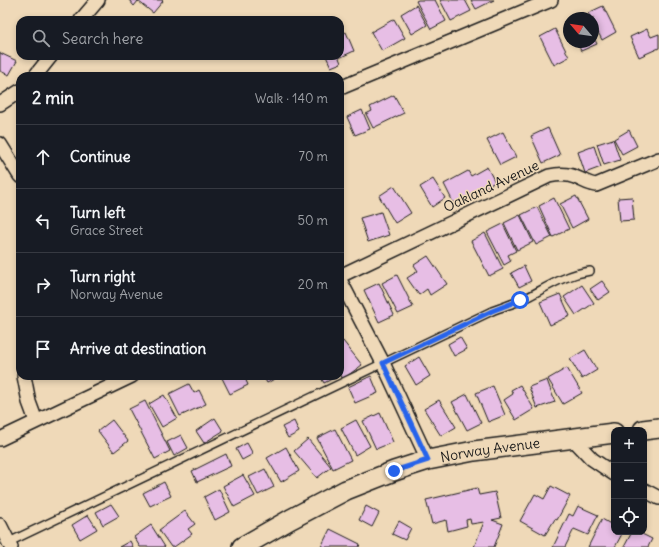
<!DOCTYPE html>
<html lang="en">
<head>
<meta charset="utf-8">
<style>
	body { margin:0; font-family:Delius,sans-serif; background:#242831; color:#f1f3f6 }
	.controls { position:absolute; right:12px; bottom:12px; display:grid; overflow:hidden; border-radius:8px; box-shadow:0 2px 6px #0003 }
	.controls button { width:36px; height:36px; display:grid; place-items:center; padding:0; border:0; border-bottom:1px solid #363941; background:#171b24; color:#f1f3f6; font:20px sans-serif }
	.compass { position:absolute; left:563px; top:12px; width:36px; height:36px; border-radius:50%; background:#171b24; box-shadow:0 2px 6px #0003; rotate:299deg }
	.stop { position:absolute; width:12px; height:12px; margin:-9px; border:3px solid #2563eb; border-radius:50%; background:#fff }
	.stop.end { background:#2563eb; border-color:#fff; box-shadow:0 1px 4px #0008 }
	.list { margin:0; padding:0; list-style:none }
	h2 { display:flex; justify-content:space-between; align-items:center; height:52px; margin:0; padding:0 16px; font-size:17px }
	h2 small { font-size:13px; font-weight:400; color:#9ea1a6 }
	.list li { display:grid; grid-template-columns:26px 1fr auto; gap:12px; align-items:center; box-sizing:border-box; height:64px; padding:0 16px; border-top:1px solid #363941 }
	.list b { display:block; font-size:15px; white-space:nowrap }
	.list p { margin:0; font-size:13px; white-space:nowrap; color:#9ea1a6 }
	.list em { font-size:13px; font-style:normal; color:#9ea1a6 }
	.icon { flex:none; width:22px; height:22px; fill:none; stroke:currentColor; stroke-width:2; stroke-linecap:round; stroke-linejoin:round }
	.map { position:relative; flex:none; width:659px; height:547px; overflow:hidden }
	.search { position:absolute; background:#171b24; box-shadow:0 2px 6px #0003; left:16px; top:16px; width:328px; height:44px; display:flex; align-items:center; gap:10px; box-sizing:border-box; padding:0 14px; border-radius:12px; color:#9ea1a6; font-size:15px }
	.panel { position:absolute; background:#171b24; box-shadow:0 2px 6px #0003; left:16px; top:72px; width:328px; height:308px; border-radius:12px }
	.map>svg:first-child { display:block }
	.building { fill:#e7bee5; stroke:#1c1c1c }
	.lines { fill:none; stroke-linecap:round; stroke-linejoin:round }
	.service-casing { stroke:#1c1c1c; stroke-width:10 }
	.minor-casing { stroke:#1c1c1c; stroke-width:16 }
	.secondary-casing { stroke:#1c1c1c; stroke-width:22 }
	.service { stroke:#efd9b8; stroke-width:7 }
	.minor { stroke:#efd9b8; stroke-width:13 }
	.secondary { stroke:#efd9b8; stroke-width:19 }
	.route { stroke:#2563eb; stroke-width:5 }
	.labels { text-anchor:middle; stroke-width:3; stroke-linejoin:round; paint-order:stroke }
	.street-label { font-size:14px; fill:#1c1c1c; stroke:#efd9b8 }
</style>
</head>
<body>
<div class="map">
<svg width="659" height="547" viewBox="0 0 659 547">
	<rect width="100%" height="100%" fill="#efd9b8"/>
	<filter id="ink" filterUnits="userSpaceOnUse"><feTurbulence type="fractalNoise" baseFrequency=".025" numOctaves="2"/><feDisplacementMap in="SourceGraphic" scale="8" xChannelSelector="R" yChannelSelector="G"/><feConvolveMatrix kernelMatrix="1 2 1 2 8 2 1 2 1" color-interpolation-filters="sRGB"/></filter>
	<g filter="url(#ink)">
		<g class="building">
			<path d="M129,0h33l1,1 -10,12 -15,-12 -4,5z"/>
			<path d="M418,0h17l11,21 -15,8 -15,-28z"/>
			<path d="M440,0h25l6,11 -20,10z"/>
			<path d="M471,0h23l-18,9z"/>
			<path d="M416,5l11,20 -15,9 -11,-20z"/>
			<path d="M603,6l13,26 -14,8 -9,-18v-4h-2l-3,-5z"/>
			<path d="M583,13l2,5h-14z"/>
			<path d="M394,19l11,19 -23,13 -11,-19z"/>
			<path d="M555,29l14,28 -15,8 -14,-28z"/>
			<path d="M647,29l4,8 8,-3v14l-20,9 -9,-20z"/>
			<path d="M346,32l8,19 -15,7 2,5 -10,4 -5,-11h14v-21z"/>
			<path d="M593,36l4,8 -16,7 -4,-9h16z"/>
			<path d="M0,53l17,8 -8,14 -9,-4z"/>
			<path d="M394,95l10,18 -31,15 -7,-14 6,-3 -2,-4z"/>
			<path d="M362,110l8,19 -15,6 -8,-18z"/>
			<path d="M548,128l12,27 -17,8 -12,-27z"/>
			<path d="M629,130l8,16 -15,8 -8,-15z"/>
			<path d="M503,132l13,25 -16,8 -13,-25z"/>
			<path d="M613,139l7,21 -16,5 -7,-21z"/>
			<path d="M594,146l7,21 -16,6 -7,-21z"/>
			<path d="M487,167l8,15 -41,22 -10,-20 24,-13 3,5z"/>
			<path d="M433,179l12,19 -13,9 -12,-20z"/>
			<path d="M394,186l17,27 -16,10 -16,-27z"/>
			<path d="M576,196l12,23 -16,9 -12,-24z"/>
			<path d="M632,197l2,23 -14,1 -2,-23z"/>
			<path d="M554,198l15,31 -16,8 -14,-31z"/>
			<path d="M537,207l15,30 -16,8 -15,-30z"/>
			<path d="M381,212l8,23 -21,7 -8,-24z"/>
			<path d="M520,215l13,27 -16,8 -13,-27z"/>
			<path d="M503,224l13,27 -8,4 3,6 -7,4 -17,-33z"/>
			<path d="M485,233l18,36 -14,7 -18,-35z"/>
			<path d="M428,256l19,28 -17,11 -3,-6 -8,6 -12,-17 11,-7 -4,-6z"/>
			<path d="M524,266l7,15 -12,6 -8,-14z"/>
			<path d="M397,275l16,32 -15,7 -16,-31z"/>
			<path d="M602,281l8,11 -12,8 -8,-11z"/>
			<path d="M379,283l15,32 -15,7 -15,-32z"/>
			<path d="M582,285l12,18 -18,12 -12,-18z"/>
			<path d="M560,294l10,22 -20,9 -10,-23z"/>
			<path d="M460,337l7,12 -13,7 -6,-12z"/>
			<path d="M343,341l19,24 -19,14 -3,-5v-31z"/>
			<path d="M585,350l12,20 -15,9 -12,-20z"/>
			<path d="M419,357l11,19 -14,9 -11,-19z"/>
			<path d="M567,368l15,25 -19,11 -15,-25z"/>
			<path d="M221,376h23l4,9 -18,9z"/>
			<path d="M263,376h17l-13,7z"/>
			<path d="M320,376h15l1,1 -12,6z"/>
			<path d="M371,376l7,17 -23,10 -7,-16z"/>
			<path d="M547,380l8,22 -18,6 -8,-21z"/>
			<path d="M189,384l5,9 5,-3 7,14 -26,12 -11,-22z"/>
			<path d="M520,385l14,24 -18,11 -12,-20 9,-6 -2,-4z"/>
			<path d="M493,386l12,29 -17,7 -12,-29z"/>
			<path d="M467,394l14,29 -14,7 -15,-28z"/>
			<path d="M164,395l13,23 -15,9 -13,-23z"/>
			<path d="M439,400l17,27 -15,9 -17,-27z"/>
			<path d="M145,401l25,50 -15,8 -26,-50z"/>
			<path d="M380,413l13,29 -17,7 -13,-28z"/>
			<path d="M215,418l8,13 -19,12 -8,-12z"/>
			<path d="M112,420l16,21 -14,11 -16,-21z"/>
			<path d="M356,420l14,26 -15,9 -14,-27z"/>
			<path d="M294,421l5,11 -11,6 -6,-11z"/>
			<path d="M335,429l16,31 -18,9 -16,-31z"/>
			<path d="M181,435l7,13 -14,8 -7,-14z"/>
			<path d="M308,439l23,28 -14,11 -23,-27z"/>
			<path d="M247,443l6,11 -11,6 -6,-11z"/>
			<path d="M286,447l13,24 -18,11 -14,-24z"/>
			<path d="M226,454l5,12 -34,16 -5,-11z"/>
			<path d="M265,469l9,18 -16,8 -9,-18z"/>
			<path d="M243,475l12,21 -21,11 -11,-21z"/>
			<path d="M164,482l7,14 -21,10 -7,-13z"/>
			<path d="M551,486l19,10 -13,24 -2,-1 -10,16 -25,-14 15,-27 9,5z"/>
			<path d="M477,488l2,7 16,-3 6,26 -9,2 11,4 -9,23h-20l10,-25 -13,2 -1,-5 -4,1 1,6 -19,5 -2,-11 -14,4 -6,-24z"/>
			<path d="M219,489l11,23 -15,8 -11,-23z"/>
			<path d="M111,504l8,12 -16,9 -7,-13z"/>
			<path d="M366,506l13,7 -7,14 -13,-7z"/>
			<path d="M578,506l20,9 -10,20 -14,-6 -9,18h-12l16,-33 4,2z"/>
			<path d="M185,511l10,13 -7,5 4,5 -18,13h-3l-12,-17z"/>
			<path d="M88,515l9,14 -17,10 -8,-14z"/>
			<path d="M602,519l12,7v6h9l-8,15h-27z"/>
			<path d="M399,521l12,7 -6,12 -13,-6z"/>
			<path d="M151,525l14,22h-25l-6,-10z"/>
			<path d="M330,529l30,15 -1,3h-38z"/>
			<path d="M632,532h6l14,7 -4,8h-24z"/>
			<path d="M130,541l3,6h-14z"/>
		</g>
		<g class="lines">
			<defs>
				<path id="service" d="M9,542l483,-231c10,-4 20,-7 30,-11 24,-12 41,-25 68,-29"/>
				<g id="minor">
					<path d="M81,20l17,-20"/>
					<path d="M35,76l16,-20"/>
					<path d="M340,88l211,-88"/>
					<path d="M0,104l20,-13"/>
					<path d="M0,144l20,32"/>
					<path d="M340,276l209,-100c9,-2 17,-3 26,1 8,3 13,7 21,8l63,-26"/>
					<path d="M340,280l43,83 45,97"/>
					<path d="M24,376l5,26 7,19"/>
					<path d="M572,438l20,21 22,15"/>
					<path d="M0,439l132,-63"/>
					<path d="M644,490l15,8"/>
					<path d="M0,525l11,22"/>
				</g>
				<g id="secondary">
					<path d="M643,430l16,-2"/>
					<path id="s1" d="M242,547l49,-28 55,-29 48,-19 34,-11 46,-9 140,-18"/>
				</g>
			</defs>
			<use href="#service" class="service-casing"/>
			<use href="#minor" class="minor-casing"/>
			<use href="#secondary" class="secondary-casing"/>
			<use href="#service" class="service"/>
			<use href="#minor" class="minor"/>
			<use href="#secondary" class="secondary"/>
		</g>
	</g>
	<g class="lines" filter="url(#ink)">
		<path class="route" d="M394,471l34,-11 -45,-97 109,-52 28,-11"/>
	</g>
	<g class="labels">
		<g class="street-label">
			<text transform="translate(491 186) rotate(-25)" y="5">Oakland Avenue</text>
			<text dy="5" stroke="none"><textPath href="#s1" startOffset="269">Norway Avenue</textPath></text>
		</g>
	</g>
</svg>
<div class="controls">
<button>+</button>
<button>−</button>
<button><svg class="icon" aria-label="locate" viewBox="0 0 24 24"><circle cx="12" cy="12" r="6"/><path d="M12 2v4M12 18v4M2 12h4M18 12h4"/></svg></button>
</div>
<svg class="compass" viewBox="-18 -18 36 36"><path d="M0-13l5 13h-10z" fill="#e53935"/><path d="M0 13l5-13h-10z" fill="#9ea1a6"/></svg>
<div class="stop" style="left:520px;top:300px"></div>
<div class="stop end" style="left:394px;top:471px"></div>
<div class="search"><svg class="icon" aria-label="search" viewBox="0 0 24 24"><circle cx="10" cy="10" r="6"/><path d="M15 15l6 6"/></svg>Search here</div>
<section class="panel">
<h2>2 min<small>Walk · 140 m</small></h2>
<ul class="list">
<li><svg class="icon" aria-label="ahead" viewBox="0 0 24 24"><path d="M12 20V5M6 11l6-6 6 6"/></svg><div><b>Continue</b></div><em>70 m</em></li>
<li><svg class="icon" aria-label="left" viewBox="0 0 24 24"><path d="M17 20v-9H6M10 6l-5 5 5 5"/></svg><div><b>Turn left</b><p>Grace Street</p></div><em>50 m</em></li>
<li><svg class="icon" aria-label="right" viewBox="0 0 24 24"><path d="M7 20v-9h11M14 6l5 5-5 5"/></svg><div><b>Turn right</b><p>Norway Avenue</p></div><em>20 m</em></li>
<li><svg class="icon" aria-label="arrive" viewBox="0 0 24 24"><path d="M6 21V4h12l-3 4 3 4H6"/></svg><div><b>Arrive at destination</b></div></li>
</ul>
</section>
</div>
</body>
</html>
